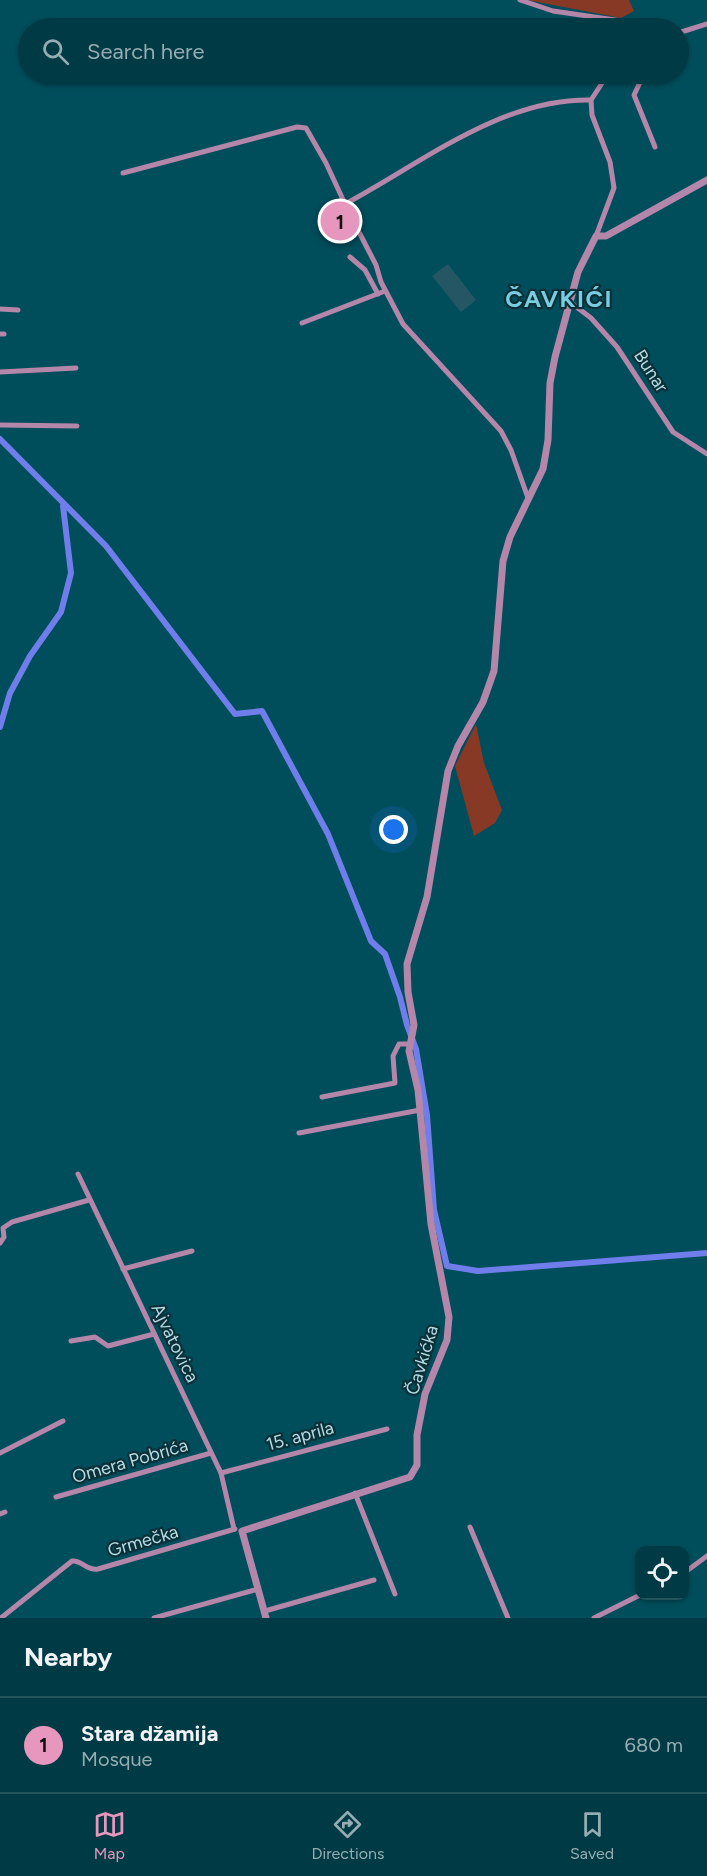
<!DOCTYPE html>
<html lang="en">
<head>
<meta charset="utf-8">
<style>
	body { margin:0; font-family:Figtree,sans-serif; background:#0a414b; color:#f1f3f6 }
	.controls { position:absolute; right:18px; bottom:18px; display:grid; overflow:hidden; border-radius:12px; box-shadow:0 2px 4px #0004 }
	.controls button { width:54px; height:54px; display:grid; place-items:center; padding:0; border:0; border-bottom:2px solid #22545d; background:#003a44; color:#f1f3f6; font:30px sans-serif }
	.you { position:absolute; left:394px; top:830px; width:21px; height:21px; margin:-15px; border:4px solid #fff; border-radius:50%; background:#1a73e8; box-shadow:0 0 0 9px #1a73e833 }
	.badge { display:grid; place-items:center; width:39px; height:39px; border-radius:50%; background:#e797bd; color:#111; font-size:20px; font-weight:700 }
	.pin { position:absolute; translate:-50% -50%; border:3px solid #fff; box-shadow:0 2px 6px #0006 }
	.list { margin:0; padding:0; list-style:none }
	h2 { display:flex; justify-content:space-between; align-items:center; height:78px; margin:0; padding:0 24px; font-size:26px }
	h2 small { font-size:20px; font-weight:400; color:#95adb2 }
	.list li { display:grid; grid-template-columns:39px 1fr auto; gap:18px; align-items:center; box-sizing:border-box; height:96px; padding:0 24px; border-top:2px solid #22545d }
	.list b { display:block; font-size:22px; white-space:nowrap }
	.list p { margin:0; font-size:20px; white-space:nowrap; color:#95adb2 }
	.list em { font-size:20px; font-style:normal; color:#95adb2 }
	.icon { flex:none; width:33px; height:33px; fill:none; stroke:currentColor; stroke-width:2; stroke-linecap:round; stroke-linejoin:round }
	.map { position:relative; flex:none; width:707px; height:1618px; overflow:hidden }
	.search { position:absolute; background:#003a44; box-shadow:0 2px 4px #0004; left:18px; right:18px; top:18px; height:66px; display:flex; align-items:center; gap:15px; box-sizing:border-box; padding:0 21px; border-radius:33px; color:#95adb2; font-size:22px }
	.sheet { height:174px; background:#003a44 }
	nav { display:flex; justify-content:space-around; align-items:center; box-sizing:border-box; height:84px; border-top:2px solid #22545d; background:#003a44; font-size:16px; color:#95adb2 }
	nav a { display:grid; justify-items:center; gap:3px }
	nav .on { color:#e797bd }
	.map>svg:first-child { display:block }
	.built { fill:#245763 }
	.green { fill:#873926 }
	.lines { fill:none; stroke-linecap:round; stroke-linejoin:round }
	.canal { stroke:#6f7eeb; stroke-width:6 }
	.minor { stroke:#b486a9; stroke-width:5 }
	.tertiary { stroke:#b486a9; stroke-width:7 }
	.labels { text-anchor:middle; stroke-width:4.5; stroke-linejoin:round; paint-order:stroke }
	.street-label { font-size:18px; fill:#b4dbe4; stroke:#0c3038 }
	.district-label { font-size:24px; font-weight:bold; letter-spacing:1.5px; fill:#7acde1; stroke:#0c3038 }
</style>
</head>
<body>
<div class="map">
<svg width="707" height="1618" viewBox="0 0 707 1618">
	<rect width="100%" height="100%" fill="#004d5b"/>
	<path class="built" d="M448,264l28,36 -15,12 -29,-36z"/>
	<g class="green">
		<path d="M527,0h102l5,11 -13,7z"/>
		<path d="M476,724l8,39 18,47 -7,13 -21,13 -19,-70z"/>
	</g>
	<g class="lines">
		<g class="canal">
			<path d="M0,439l106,107 129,168 27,-3 66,123 43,107 14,13 15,43 7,28 9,24 11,66 7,95 13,56 31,5 229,-18"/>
			<path d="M0,727l10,-34 20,-37 31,-44 10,-39 -8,-67"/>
		</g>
		<g class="minor">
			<path d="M520,0l33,11 76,11 5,6"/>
			<path d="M678,33l29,-9"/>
			<path d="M644,74l-10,21 21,52"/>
			<path d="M123,173l174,-46 9,1 20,35 19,41 3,13 12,17 16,31 5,17 22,42 98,107 10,19 17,48"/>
			<path d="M345,204c77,-41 156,-106 246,-104"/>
			<path d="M596,236l18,-48 -4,-26 -18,-47 -1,-15 17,-26"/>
			<path d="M350,257l15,13 13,24"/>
			<path d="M570,302l21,16 26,29 56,85 34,22"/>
			<path d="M0,309l18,1"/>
			<path d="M302,323l83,-32"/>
			<path d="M0,334h4"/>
			<path d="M0,372l76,-4"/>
			<path d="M0,425l77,1"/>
			<path d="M322,1097l73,-14 -2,-27 6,-12h11"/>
			<path d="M299,1133l121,-23"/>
			<path d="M78,1174l143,299 13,56"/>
			<path d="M0,1243l4,-6 -1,-9 9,-6 77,-22"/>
			<path d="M123,1269l69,-18"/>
			<path d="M71,1341l24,-4 13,9 46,-12"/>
			<path d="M0,1453l63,-32"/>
			<path d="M221,1473l166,-44"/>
			<path d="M355,1493l40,101"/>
			<path d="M56,1497l155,-44"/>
			<path d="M0,1514l5,-2"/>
			<path d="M470,1527l38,91"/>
			<path d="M684,1573l23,-17"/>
			<path d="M265,1611l109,-31"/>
			<path d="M1,1618l71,-57c10,-1 15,10 26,8l137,-40"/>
			<path d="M154,1618l104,-29"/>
			<path d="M594,1618l46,-23"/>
		</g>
		<path class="tertiary" d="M266,1618l-24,-87 168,-54 7,-12v-30l8,-41 22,-54 2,-23 -18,-93 -13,-134 -9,-39 5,-26 -6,-33 -1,-28 20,-67 21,-126 10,-25 25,-44 11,-31 9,-110 7,-24 33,-68 5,-29 2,-57 5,-26 23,-85 18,-36h10l101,-56"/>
	</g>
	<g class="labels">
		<g class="street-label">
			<text transform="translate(651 371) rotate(57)" y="6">Bunar</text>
			<text transform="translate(175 1343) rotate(64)" y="6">Ajvatovica</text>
			<text transform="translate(422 1360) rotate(-73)" y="6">Čavkićka</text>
			<text transform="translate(300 1436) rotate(-15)" y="6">15. aprila</text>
			<text transform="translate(130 1461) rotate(-16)" y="6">Omera Pobrića</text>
			<text transform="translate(143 1541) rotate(-16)" y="6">Grmečka</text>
		</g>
		<g class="district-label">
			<text x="559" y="307">ČAVKIĆI</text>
		</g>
	</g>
</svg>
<div class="controls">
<button><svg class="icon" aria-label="locate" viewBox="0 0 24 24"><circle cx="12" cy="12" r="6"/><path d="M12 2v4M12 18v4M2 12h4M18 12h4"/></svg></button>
</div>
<div class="you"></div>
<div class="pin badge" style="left:340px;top:221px">1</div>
<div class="search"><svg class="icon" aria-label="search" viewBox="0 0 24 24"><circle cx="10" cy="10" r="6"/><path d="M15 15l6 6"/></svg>Search here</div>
</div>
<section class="sheet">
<h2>Nearby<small></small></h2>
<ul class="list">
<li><span class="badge">1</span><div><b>Stara džamija</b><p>Mosque</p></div><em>680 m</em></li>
</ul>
</section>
<nav>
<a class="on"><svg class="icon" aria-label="map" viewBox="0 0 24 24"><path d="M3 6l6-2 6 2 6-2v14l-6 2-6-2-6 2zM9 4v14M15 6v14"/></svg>Map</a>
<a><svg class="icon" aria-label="directions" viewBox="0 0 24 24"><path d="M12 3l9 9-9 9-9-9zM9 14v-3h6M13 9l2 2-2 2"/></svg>Directions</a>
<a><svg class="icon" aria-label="saved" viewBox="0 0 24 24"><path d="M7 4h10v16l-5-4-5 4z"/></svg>Saved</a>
</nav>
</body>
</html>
